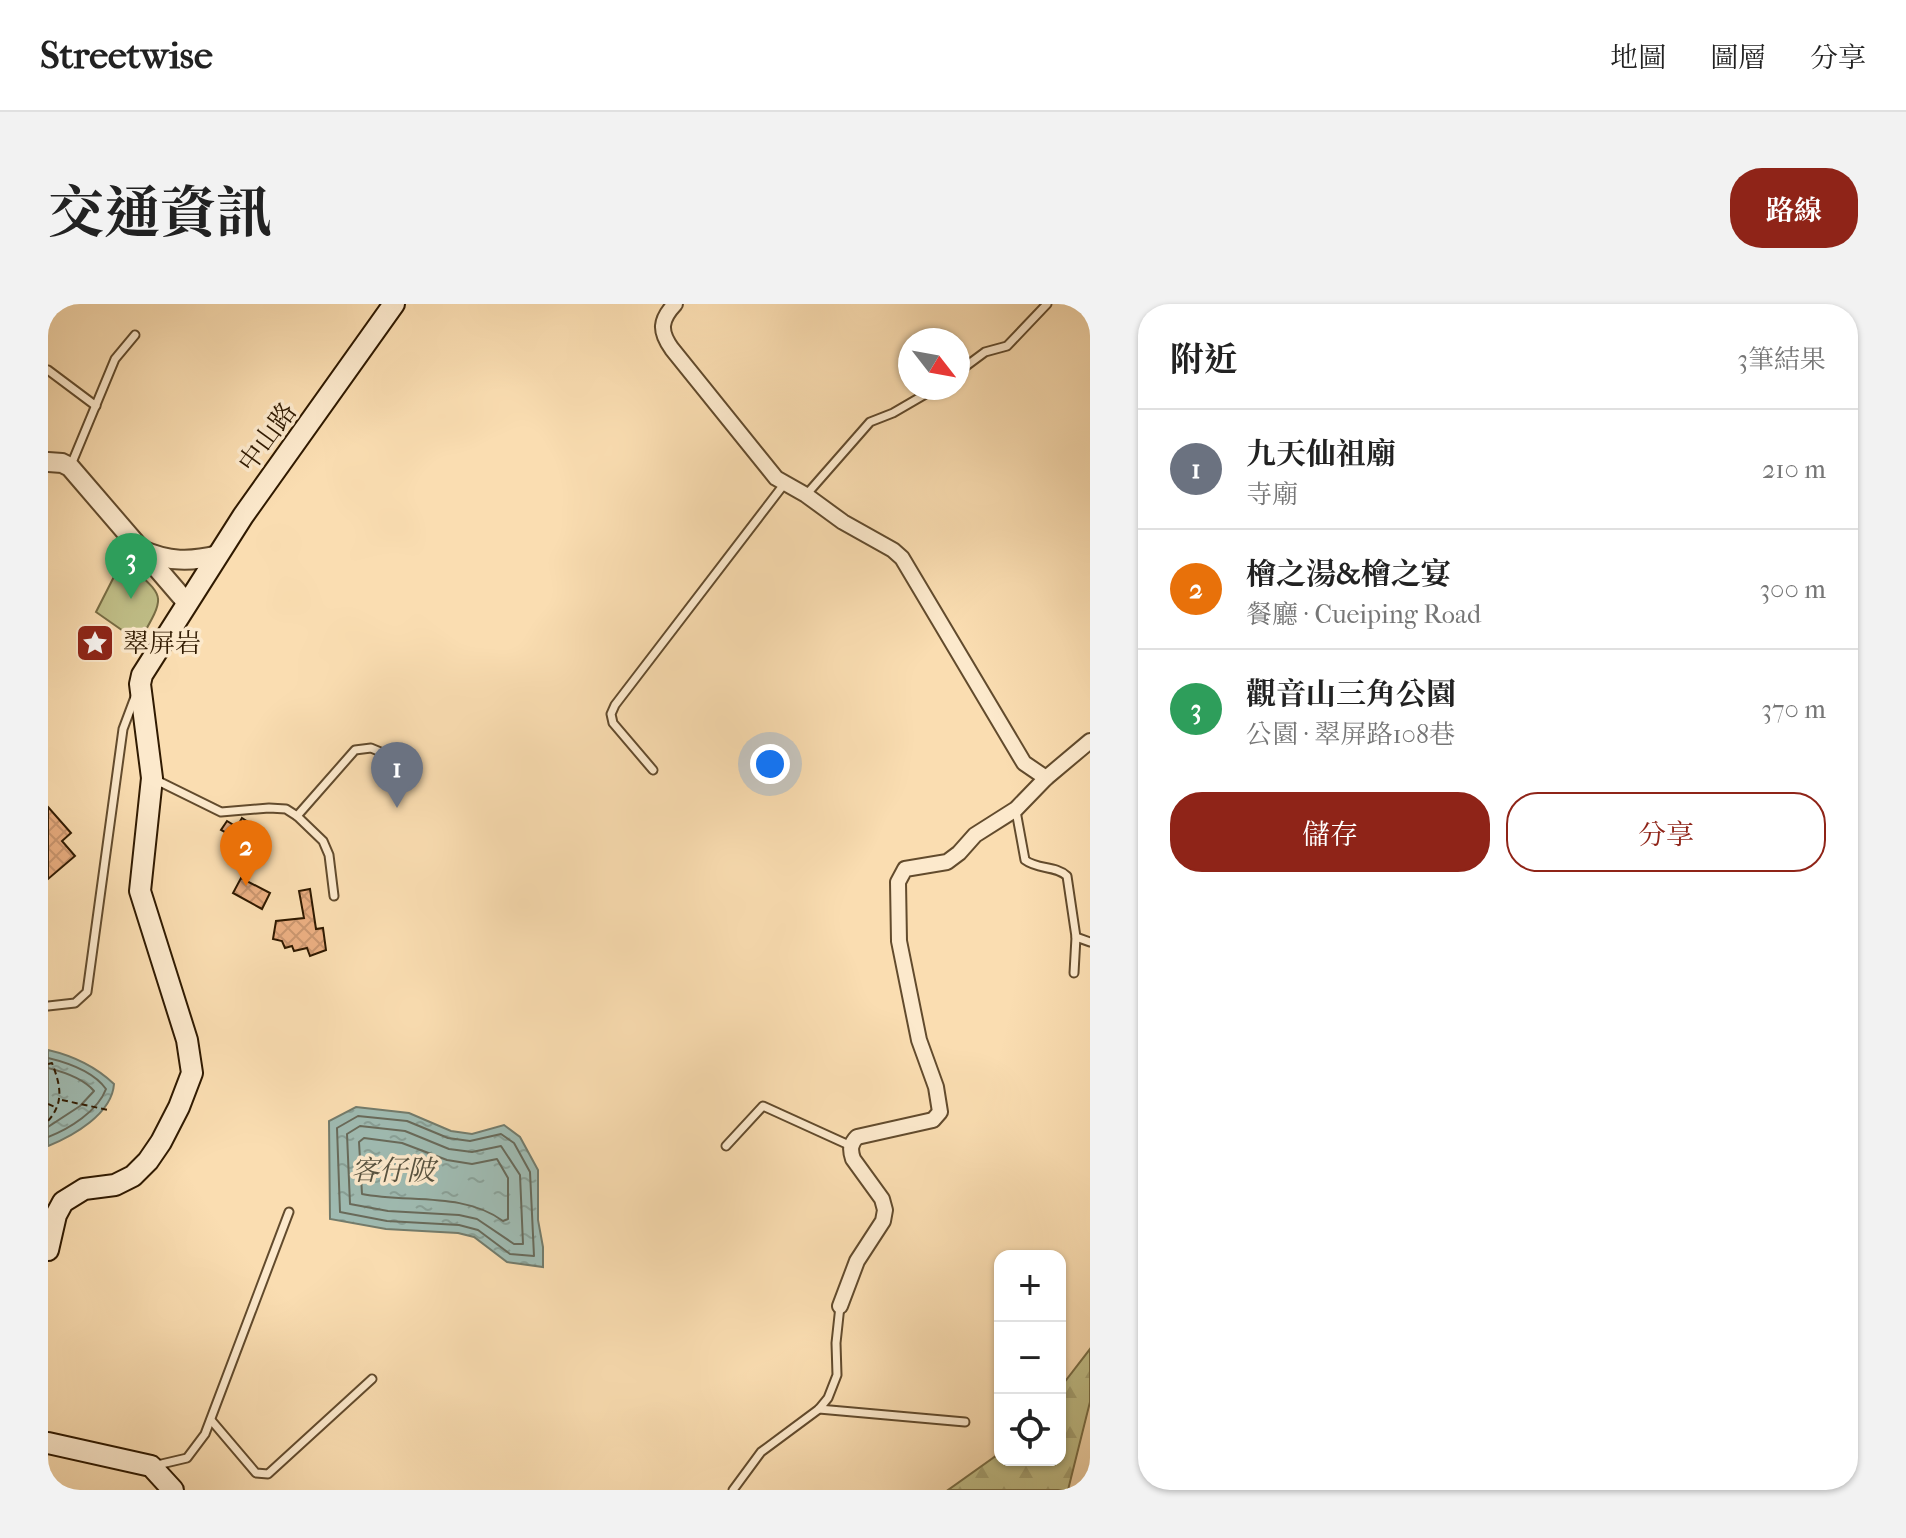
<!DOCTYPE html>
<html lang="zh-TW">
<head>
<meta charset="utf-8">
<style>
	body { margin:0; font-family:"IM FELL French Canon","Noto Serif TC",serif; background:#f2f2f2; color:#222 }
	.controls { position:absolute; right:24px; bottom:24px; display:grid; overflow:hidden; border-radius:16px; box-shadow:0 2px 6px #0004 }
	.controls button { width:72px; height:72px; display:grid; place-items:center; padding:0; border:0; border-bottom:2px solid #e0e0e0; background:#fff; color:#222; font:40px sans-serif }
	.compass { position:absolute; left:850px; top:24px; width:72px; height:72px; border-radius:50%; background:#fff; box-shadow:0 2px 6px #0004; rotate:121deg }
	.you { position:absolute; left:722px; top:460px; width:28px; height:28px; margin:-20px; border:6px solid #fff; border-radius:50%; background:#1a73e8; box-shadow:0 0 0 12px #1a73e833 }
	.badge { display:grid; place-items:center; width:52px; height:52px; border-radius:50%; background:#8f2418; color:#fff; font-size:26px; font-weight:700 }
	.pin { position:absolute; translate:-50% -66px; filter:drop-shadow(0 2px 4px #0008) }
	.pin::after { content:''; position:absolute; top:42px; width:28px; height:24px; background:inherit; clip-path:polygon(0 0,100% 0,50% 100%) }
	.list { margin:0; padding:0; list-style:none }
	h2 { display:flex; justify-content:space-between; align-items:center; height:104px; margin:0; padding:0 32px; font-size:34px }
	h2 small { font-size:26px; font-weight:400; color:#767676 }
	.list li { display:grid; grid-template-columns:52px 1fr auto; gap:24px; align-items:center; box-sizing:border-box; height:120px; padding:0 32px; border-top:2px solid #e0e0e0 }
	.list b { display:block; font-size:30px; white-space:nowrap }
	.list p { margin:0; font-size:26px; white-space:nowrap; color:#767676 }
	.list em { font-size:26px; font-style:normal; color:#767676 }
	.actions { display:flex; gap:16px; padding:24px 32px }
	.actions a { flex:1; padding:18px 0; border:2px solid #8f2418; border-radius:32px; text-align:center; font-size:28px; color:#8f2418 }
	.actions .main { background:#8f2418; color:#fff }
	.icon { flex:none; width:44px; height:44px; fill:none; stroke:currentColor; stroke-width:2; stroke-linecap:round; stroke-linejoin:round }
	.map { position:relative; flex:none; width:1042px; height:1186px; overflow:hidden; border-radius:32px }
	header { display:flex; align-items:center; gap:48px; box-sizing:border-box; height:112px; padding:0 40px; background:#fff; border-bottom:2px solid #e0e0e0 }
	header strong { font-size:38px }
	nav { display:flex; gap:44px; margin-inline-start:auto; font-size:28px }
	.intro { display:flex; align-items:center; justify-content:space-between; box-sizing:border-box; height:192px; padding:0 48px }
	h1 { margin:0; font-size:56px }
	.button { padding:20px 36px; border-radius:32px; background:#8f2418; color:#fff; font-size:28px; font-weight:700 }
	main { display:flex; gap:48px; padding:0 48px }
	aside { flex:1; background:#fff; border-radius:32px; box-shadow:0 2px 6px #0004 }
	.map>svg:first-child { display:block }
	.green { fill:#c1c089; stroke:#786d45; stroke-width:2 }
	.forest { fill:url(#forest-firs); stroke:#786d45; stroke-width:2 }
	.water { fill:url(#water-ripples); stroke:#737b6b; stroke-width:2 }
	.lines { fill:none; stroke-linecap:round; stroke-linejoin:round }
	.shore { stroke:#686a5a; stroke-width:2 }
	.building { fill:url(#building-cross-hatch); stroke:#301a01; stroke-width:2 }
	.service-casing { stroke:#624b2d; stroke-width:11 }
	.minor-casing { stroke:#624b2d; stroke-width:18 }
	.tertiary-casing { stroke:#624b2d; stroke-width:22 }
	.secondary-casing { stroke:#301a01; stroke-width:24 }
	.path { stroke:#301a01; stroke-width:2; stroke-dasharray:6 4; stroke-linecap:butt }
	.service { stroke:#fce9cc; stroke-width:7 }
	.minor { stroke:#fce9cc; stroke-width:14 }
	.tertiary { stroke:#fce9cc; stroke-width:18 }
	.secondary { stroke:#fce9cc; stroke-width:20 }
	.labels { text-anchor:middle; stroke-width:7; stroke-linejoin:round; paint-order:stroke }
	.street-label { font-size:26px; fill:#301a01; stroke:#fce9cc }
	.poi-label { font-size:26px; fill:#301a01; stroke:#fce9cc; text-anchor:start }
	.water-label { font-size:28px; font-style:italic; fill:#57523f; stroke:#fce9cc }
</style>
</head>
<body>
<header>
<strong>Streetwise</strong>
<nav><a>地圖</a><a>圖層</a><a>分享</a></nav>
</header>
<div class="intro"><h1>交通資訊</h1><a class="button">路線</a></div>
<main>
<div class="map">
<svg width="1042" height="1186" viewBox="0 0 1042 1186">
	<defs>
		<pattern id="forest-firs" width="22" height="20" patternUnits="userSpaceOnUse" patternTransform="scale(2)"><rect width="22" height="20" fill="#c1c089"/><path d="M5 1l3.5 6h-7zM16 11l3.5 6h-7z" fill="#a6a474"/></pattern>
		<pattern id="water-ripples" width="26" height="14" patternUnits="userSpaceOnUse" patternTransform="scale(2)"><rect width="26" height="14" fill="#9fbbb2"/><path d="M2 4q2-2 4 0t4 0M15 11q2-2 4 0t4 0" fill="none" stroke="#89a097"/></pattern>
		<pattern id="building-cross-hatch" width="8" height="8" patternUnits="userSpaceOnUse" patternTransform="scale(2)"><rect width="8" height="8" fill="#eaae81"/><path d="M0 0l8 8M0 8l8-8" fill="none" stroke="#c9956e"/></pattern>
	</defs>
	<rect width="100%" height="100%" fill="#faddb1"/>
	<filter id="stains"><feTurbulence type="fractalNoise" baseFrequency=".0025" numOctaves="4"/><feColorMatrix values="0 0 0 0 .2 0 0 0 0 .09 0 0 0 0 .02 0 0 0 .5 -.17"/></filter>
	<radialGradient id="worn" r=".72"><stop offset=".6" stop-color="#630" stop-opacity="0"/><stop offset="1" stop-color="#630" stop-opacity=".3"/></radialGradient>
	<path class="green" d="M75,255c42,40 45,32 16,83l-43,-30z"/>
	<path class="forest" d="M1042,1045v53l-22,88h-120l52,-37v7h60v-72z"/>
	<g class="water">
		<path d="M0,746c26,6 47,16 66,34 -2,30 -41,52 -66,62z"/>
		<path d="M308,803l53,6 42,18 21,3 32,-9 16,12 18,33v50l5,27v20l-36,-5 -33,-25 -16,-4 -72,-4 -56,-10 -1,-98z"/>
	</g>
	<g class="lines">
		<g class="shore">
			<path d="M0,754c21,5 45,13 58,31 -8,22 -37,40 -58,48"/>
			<path d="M0,764c16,4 35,10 46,23l-14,15 -32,21"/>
			<path d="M310,812l49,5 41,17 22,3 31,-7 13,9 16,29 4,84 -24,-2 -32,-24 -19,-5 -72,-4 -47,-9 -3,-84z"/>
			<path d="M312,822l45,5 44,18 23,3 29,-6 19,29 3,69h-9l-37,-25 -18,-4 -71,-4 -38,-7 -3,-70z"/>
			<path d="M316,834l38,5 45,17 25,4 25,-5 11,19v41l-5,2c-39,-29 -95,-18 -141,-27l-3,-52z"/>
		</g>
	</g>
	<g class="building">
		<path d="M0,503l23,26 -9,8 13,15 -27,23z"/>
		<path d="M194,514l22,14 -10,16 -9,-5 -4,6 -13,-7 4,-6 -11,-6 6,-9 10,6z"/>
		<path d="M193,574l29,15 -8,16 -29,-16z"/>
		<path d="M262,585l6,40 7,-1 3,22 -16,6 -3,-8 -13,3 -2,-5 -7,2 -3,-7 -9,-2 3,-18 28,-3 -5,-27z"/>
	</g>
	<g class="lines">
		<defs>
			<g id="service">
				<path d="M0,66l48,36"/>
				<path d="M910,68l27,-20 22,-6 40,-42"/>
				<path d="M23,161l44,-106 20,-24"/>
				<path d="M758,191l64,-73 23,-9 43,-25"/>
				<path d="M605,466l-40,-47 -2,-9 4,-9 170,-222"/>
				<path d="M106,475l67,33 48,-4 17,1 11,7 26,25 6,14 5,41"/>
				<path d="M968,507l9,49c13,10 30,5 42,16l9,61 14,5"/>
				<path d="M249,512l58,-66 16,-2 12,5"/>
				<path d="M1026,669l2,-36"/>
				<path d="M0,702l27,-3 12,-11 36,-263 12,-32"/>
				<path d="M678,842l37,-40 88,40"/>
				<path d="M771,1105l146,13"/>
				<path d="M163,1116l45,53 12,1 104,-95"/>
				<path d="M105,1162l34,-8 18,-24 84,-222"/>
				<path d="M685,1186l28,-38 58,-43 9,-11 9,-23 -1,-32 4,-37"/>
			</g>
			<g id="minor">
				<path d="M627,0c-15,16 -16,27 -3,45l104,129 30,17 37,27 50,28 9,8 122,205 22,15"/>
				<path d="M792,1002l17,-45 26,-40 2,-11 -3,-11 -29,-40c-3,-9 -3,-15 4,-22l76,-17 7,-8 -4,-25 -17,-47 -20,-99 -1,-59 7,-13 42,-7 12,-9 16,-18 41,-26 30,-31 44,-37"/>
			</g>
			<g id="tertiary">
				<path d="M0,158l14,1 8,4 117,136"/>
				<path d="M94,246c26,12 49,12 76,5"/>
			</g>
			<g id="secondary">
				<path d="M0,946l8,-35 7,-13 21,-13 31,-4 18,-9 15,-15 13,-19 18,-35 13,-34 -5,-33 -47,-149 12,-113 -12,-94 2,-9 101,-159 151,-212"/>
				<path d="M0,1139l103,23 22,24"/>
			</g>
		</defs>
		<use href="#service" class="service-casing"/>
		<use href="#minor" class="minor-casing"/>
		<use href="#tertiary" class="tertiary-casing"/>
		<use href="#secondary" class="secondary-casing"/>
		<g class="path">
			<path d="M0,760l4,-1c8,21 13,39 -4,58"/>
			<path d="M14,796l46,10"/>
			<path d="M0,800l7,3"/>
		</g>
		<use href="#service" class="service"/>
		<use href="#minor" class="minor"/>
		<use href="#tertiary" class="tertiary"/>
		<use href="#secondary" class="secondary"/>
	</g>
	<defs>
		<symbol id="sight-square" viewBox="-11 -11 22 22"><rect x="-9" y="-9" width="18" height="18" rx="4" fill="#8f2418" stroke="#fce9cc"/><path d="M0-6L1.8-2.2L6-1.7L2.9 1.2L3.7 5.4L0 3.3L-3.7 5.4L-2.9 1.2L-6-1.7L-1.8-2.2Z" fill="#fff"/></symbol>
	</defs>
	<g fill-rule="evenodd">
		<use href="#sight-square" x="25" y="317" width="44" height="44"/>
	</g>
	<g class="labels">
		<g class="street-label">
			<text transform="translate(219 133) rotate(-54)" y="9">中山路</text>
		</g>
		<g class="poi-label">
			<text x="75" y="348">翠屏岩</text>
		</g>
		<g class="water-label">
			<text x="345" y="876">客仔陂</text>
		</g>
	</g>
	<rect width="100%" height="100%" filter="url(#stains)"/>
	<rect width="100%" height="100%" fill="url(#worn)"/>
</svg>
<div class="controls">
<button>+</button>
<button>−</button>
<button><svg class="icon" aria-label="locate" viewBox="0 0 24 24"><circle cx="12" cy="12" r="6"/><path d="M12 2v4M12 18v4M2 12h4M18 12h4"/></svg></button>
</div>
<svg class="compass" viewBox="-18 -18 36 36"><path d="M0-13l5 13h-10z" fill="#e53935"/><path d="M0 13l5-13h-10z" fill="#767676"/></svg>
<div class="you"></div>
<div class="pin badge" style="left:349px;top:504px;background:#6b7280">1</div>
<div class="pin badge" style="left:198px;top:582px;background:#e8710a">2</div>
<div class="pin badge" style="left:83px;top:295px;background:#2e9e5b">3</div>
</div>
<aside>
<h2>附近<small>3筆結果</small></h2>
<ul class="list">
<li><span class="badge" style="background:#6b7280">1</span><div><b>九天仙祖廟</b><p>寺廟</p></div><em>210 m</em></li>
<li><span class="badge" style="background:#e8710a">2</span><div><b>檜之湯&amp;檜之宴</b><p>餐廳 · Cueiping Road</p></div><em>300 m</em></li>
<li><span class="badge" style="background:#2e9e5b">3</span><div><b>觀音山三角公園</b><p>公園 · 翠屏路108巷</p></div><em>370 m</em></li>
</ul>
<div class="actions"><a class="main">儲存</a><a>分享</a></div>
</aside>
</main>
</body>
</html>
